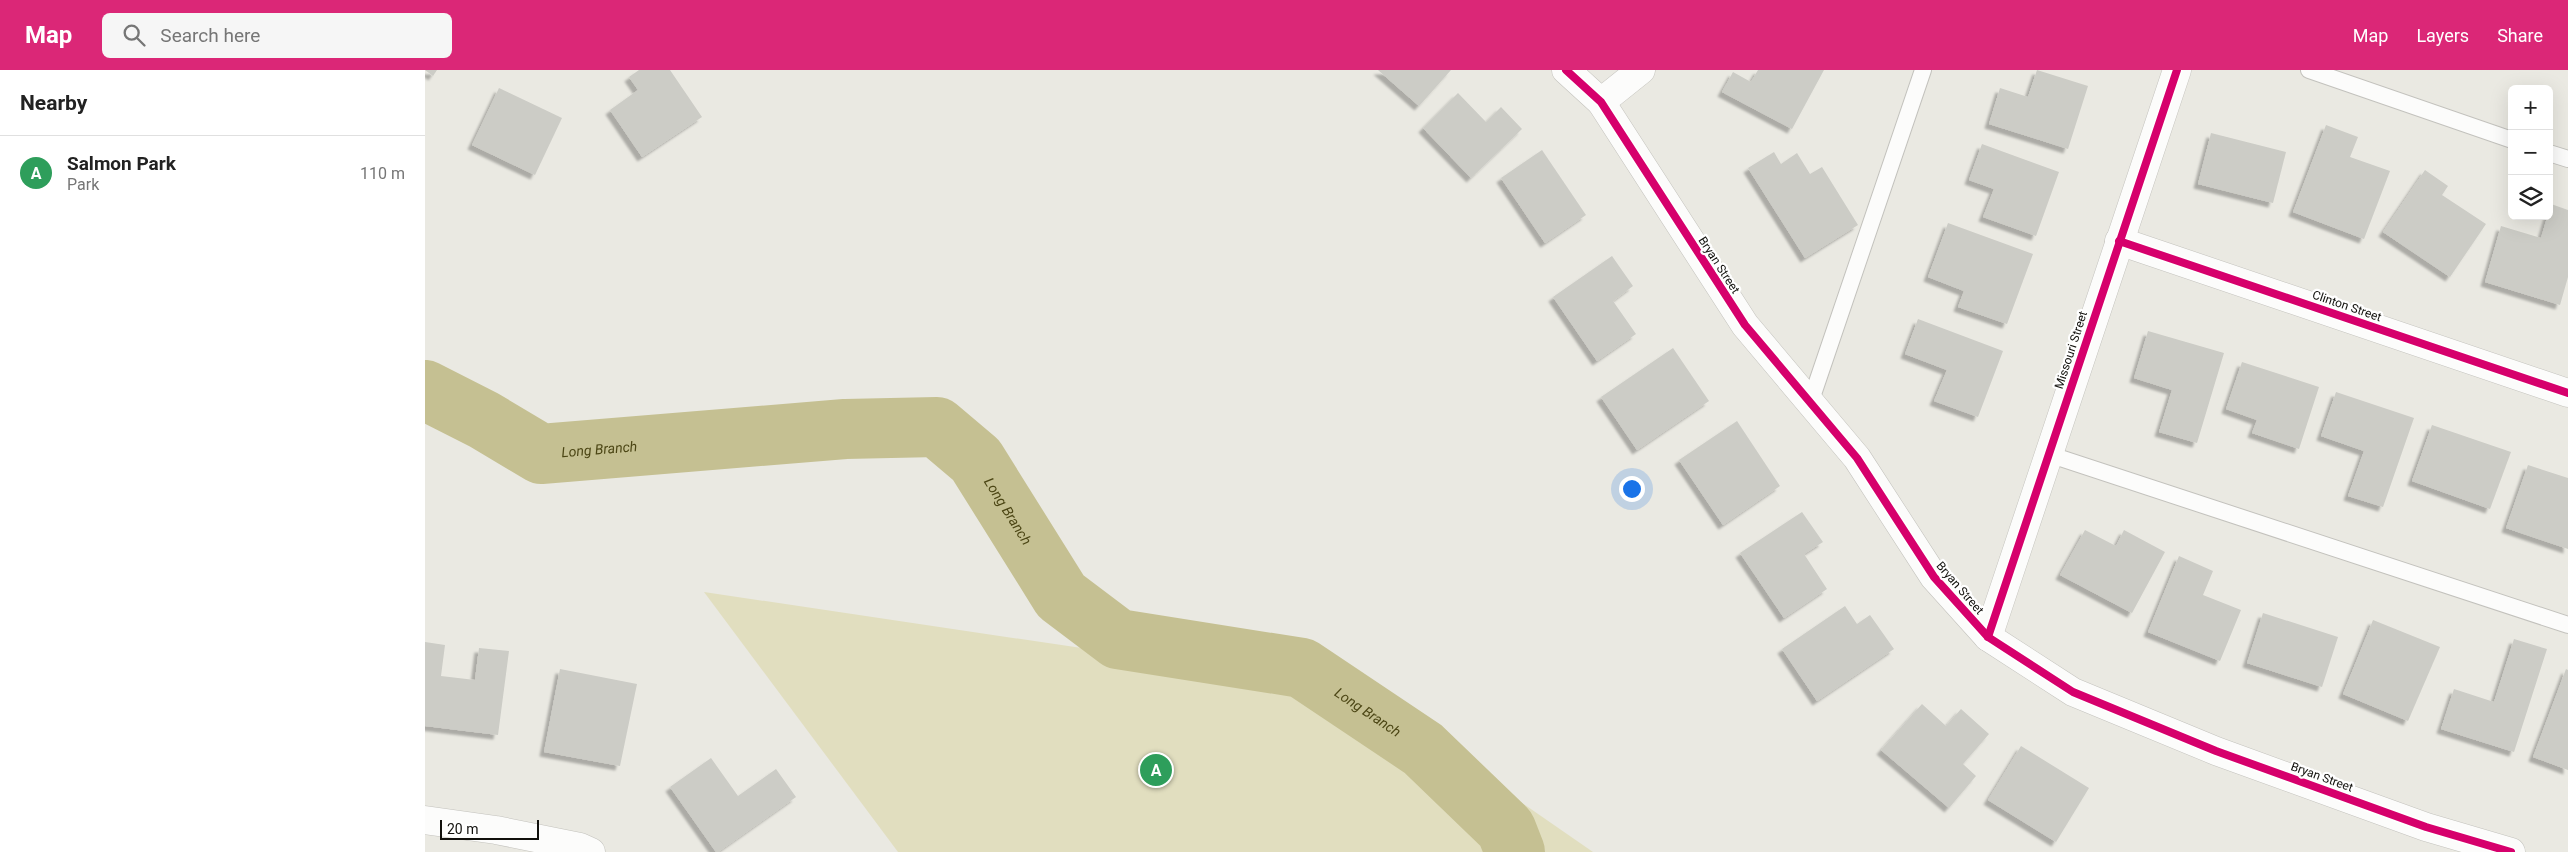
<!DOCTYPE html>
<html lang="en">
<head>
<meta charset="utf-8">
<style>
	body { margin:0; font-family:Roboto,sans-serif; background:#f6f6f6; color:#222 }
	.controls { position:absolute; right:15px; top:15px; display:grid; overflow:hidden; border-radius:8px; box-shadow:0 5px 20px #0002 }
	.controls button { width:45px; height:45px; display:grid; place-items:center; padding:0; border:0; border-bottom:1px solid #e0e0e0; background:#fff; color:#222; font:25px sans-serif }
	.scale { position:absolute; left:15px; bottom:12px; width:99px; box-sizing:border-box; padding-left:5px; border:2px solid #11100c; border-top:0; font-size:14px; line-height:18px; white-space:nowrap; color:#11100c; -webkit-text-stroke:4px #fff; paint-order:stroke }
	.you { position:absolute; left:1206px; top:418px; width:18px; height:18px; margin:-12px; border:4px solid #fff; border-radius:50%; background:#1a73e8; box-shadow:0 0 0 8px #1a73e833 }
	.badge { display:grid; place-items:center; width:32px; height:32px; border-radius:50%; background:#db2777; color:#fff; font-size:16px; font-weight:700 }
	.pin { position:absolute; translate:-50% -50%; border:2px solid #fff; box-shadow:0 1px 5px #0006 }
	.list { margin:0; padding:0; list-style:none }
	h2 { display:flex; justify-content:space-between; align-items:center; height:65px; margin:0; padding:0 20px; font-size:21px }
	h2 small { font-size:16px; font-weight:400; color:#767676 }
	.list li { display:grid; grid-template-columns:32px 1fr auto; gap:15px; align-items:center; box-sizing:border-box; height:75px; padding:0 20px; border-top:1px solid #e0e0e0 }
	.list b { display:block; font-size:19px; white-space:nowrap }
	.list p { margin:0; font-size:16px; white-space:nowrap; color:#767676 }
	.list em { font-size:16px; font-style:normal; color:#767676 }
	.icon { flex:none; width:28px; height:28px; fill:none; stroke:currentColor; stroke-width:2; stroke-linecap:round; stroke-linejoin:round }
	.map { position:relative; flex:none; width:2143px; height:782px; overflow:hidden }
	header { display:flex; align-items:center; gap:30px; box-sizing:border-box; height:70px; padding:0 25px; background:#db2777; color:#fff }
	header strong { font-size:24px }
	nav { display:flex; gap:28px; margin-inline-start:auto; font-size:18px }
	.search { width:350px; height:45px; background:#f6f6f6; display:flex; align-items:center; gap:12px; box-sizing:border-box; padding:0 18px; border-radius:8px; color:#767676; font-size:19px }
	main { display:flex }
	aside { flex:1; background:#fff }
	.map>svg:first-child { display:block }
	.green { fill:#e1debf }
	.lines { fill:none; stroke-linecap:round; stroke-linejoin:round }
	.river { stroke:#c5c092; stroke-width:60 }
	.building { fill:#ccccc6; filter:url(#shadow) }
	.service-casing { stroke:#c3c2bd; stroke-width:18 }
	.minor-casing { stroke:#c3c2bd; stroke-width:29 }
	.service { stroke:#fcfcfb; stroke-width:16 }
	.minor { stroke:#fcfcfb; stroke-width:28 }
	.cycleway-casing { stroke:#fff; stroke-width:11 }
	.cycleway { stroke:#d6006c; stroke-width:8 }
	.labels { text-anchor:middle; stroke-width:4.5; stroke-linejoin:round; paint-order:stroke }
	.street-label { font-size:12px; fill:#11100c; stroke:#fff }
	.water-label { font-size:14px; font-style:italic; fill:#4c4615; stroke:#fff }
</style>
</head>
<body>
<header>
<strong>Map</strong>
<div class="search"><svg class="icon" aria-label="search" viewBox="0 0 24 24"><circle cx="10" cy="10" r="6"/><path d="M15 15l6 6"/></svg>Search here</div>
<nav><a>Map</a><a>Layers</a><a>Share</a></nav>
</header>
<main>
<aside>
<h2>Nearby<small></small></h2>
<ul class="list">
<li><span class="badge" style="background:#2e9e5b">A</span><div><b>Salmon Park</b><p>Park</p></div><em>110 m</em></li>
</ul>
</aside>
<div class="map">
<svg width="2143" height="782" viewBox="0 0 2143 782">
	<defs>
		<filter id="shadow"><feDropShadow dx="-4.5" dy="4.5" stdDeviation="1" flood-color="#0004"/></filter>
	</defs>
	<rect width="100%" height="100%" fill="#eae9e2"/>
	<path class="green" d="M279,522l653,97 236,163h-695z"/>
	<g class="lines">
		<path class="river" id="s1" d="M0,320l59,30 57,34 304,-25 92,-2 39,33 85,136 57,43 184,29 121,81 83,80 9,23"/>
	</g>
	<g class="building">
		<path d="M0,0h12l-4,6z"/>
		<path d="M214,0h31l32,47 -60,40 -32,-47 28,-20 -9,-13z"/>
		<path d="M953,0h73l-32,36z"/>
		<path d="M1333,0h66l-32,59 -70,-37 11,-20 18,10z"/>
		<path d="M1612,0l51,16 -20,63 -79,-25 11,-36 28,9z"/>
		<path d="M74,18l63,30 -27,57 -63,-30z"/>
		<path d="M1033,23l28,29 15,-15 21,22 -51,49 -48,-50z"/>
		<path d="M1901,55l32,12 -8,20 40,14 -26,68 -71,-27z"/>
		<path d="M1786,63l75,19 -13,51 -75,-19z"/>
		<path d="M1557,74l77,28 -23,64 -53,-19 11,-28 -25,-9z"/>
		<path d="M1117,80l44,65 -41,28 -44,-65z"/>
		<path d="M1349,82l7,12 16,-11 13,21 12,-7 36,58 -53,33 -57,-90z"/>
		<path d="M2000,100l23,16 -6,9 44,29 -36,53 -67,-45z"/>
		<path d="M2126,134l17,6v67l-8,28 -75,-23 16,-56 40,12z"/>
		<path d="M1523,153l85,31 -26,70 -49,-17 6,-16 -36,-14z"/>
		<path d="M1187,186l21,30 -20,15 23,33 -39,27 -44,-64z"/>
		<path d="M1493,249l85,32 -25,66 -44,-16 13,-31 -42,-16z"/>
		<path d="M1723,261l76,22 -27,90 -38,-11 13,-42 -38,-12z"/>
		<path d="M1248,278l36,53 -72,49 -36,-53z"/>
		<path d="M1817,292l77,25 -20,62 -47,-16 5,-13 -31,-11z"/>
		<path d="M1911,322l78,26 -31,89 -35,-11 16,-45 -43,-15z"/>
		<path d="M1312,351l43,65 -57,39 -44,-65z"/>
		<path d="M2007,355l79,27 -21,57 -78,-28z"/>
		<path d="M2103,395l40,13v71l-62,-21z"/>
		<path d="M1377,442l21,30 -19,12 23,35 -43,29 -44,-65z"/>
		<path d="M1660,460l31,16 8,-16 41,22 -33,61 -72,-38z"/>
		<path d="M1754,486l34,15 -10,24 38,15 -21,51 -72,-29z"/>
		<path d="M1420,536l12,18 13,-9 24,34 -77,52 -35,-52z"/>
		<path d="M1838,543l75,24 -16,50 -75,-24z"/>
		<path d="M1948,550l67,27 -32,74 -65,-27z"/>
		<path d="M2089,569l33,10 -33,103 -73,-23 13,-40 40,13z"/>
		<path d="M0,572l20,3 -4,31 34,4 4,-32 30,3 -11,84 -73,-9z"/>
		<path d="M135,599l77,15 -17,82 -76,-14z"/>
		<path d="M2141,599l2,1v100l-35,-13z"/>
		<path d="M1497,634l24,22 15,-17 28,25 -26,30 13,12 -27,32 -68,-58z"/>
		<path d="M1596,676l68,42 -33,54 -68,-42z"/>
		<path d="M286,688l27,38 38,-27 20,28 -78,55h-2l-46,-65z"/>
	</g>
	<g class="lines">
		<defs>
			<g id="service">
				<path d="M1884,0l203,70"/>
				<path d="M2124,83l19,6"/>
				<path d="M1385,333l113,-333"/>
				<path d="M1623,384l520,171"/>
			</g>
			<g id="minor">
				<path d="M1141,0l35,32 144,223 112,133 77,119 54,60 85,55 143,59 210,76 85,25"/>
				<path d="M1176,32l40,-32"/>
				<path d="M1694,171l449,152"/>
				<path d="M1563,567l189,-567"/>
				<path d="M0,750l71,10 84,17 11,5"/>
			</g>
		</defs>
		<use href="#service" class="service-casing"/>
		<use href="#minor" class="minor-casing"/>
		<use href="#service" class="service"/>
		<use href="#minor" class="minor"/>
		<defs>
			<g id="cycleway">
				<path d="M1141,0l35,32 144,223 112,133 77,119 54,60 85,55 143,59 210,76 85,25"/>
				<path d="M1694,171l449,152"/>
				<path d="M1563,567l189,-567"/>
			</g>
		</defs>
		<use href="#cycleway" class="cycleway-casing"/>
		<use href="#cycleway" class="cycleway"/>
	</g>
	<g class="labels">
		<g class="street-label">
			<text transform="translate(1294 195) rotate(57)" y="4">Bryan Street</text>
			<text transform="translate(1922 236) rotate(19)" y="4">Clinton Street</text>
			<text transform="translate(1646 280) rotate(-72)" y="4">Missouri Street</text>
			<text transform="translate(1535 518) rotate(49)" y="4">Bryan Street</text>
			<text transform="translate(1897 707) rotate(20)" y="4">Bryan Street</text>
		</g>
		<g class="water-label">
			<text dy="5" stroke="none"><textPath href="#s1" startOffset="191">Long Branch</textPath></text>
			<text dy="5" stroke="none"><textPath href="#s1" startOffset="641">Long Branch</textPath></text>
			<text dy="5" stroke="none"><textPath href="#s1" startOffset="1078">Long Branch</textPath></text>
		</g>
	</g>
</svg>
<div class="controls">
<button>+</button>
<button>−</button>
<button><svg class="icon" aria-label="layers" viewBox="0 0 24 24"><path d="M12 4l9 5-9 5-9-5zM3 14l9 5 9-5"/></svg></button>
</div>
<div class="scale">20 m</div>
<div class="you"></div>
<div class="pin badge" style="left:731px;top:700px;background:#2e9e5b">A</div>
</div>
</main>
</body>
</html>
